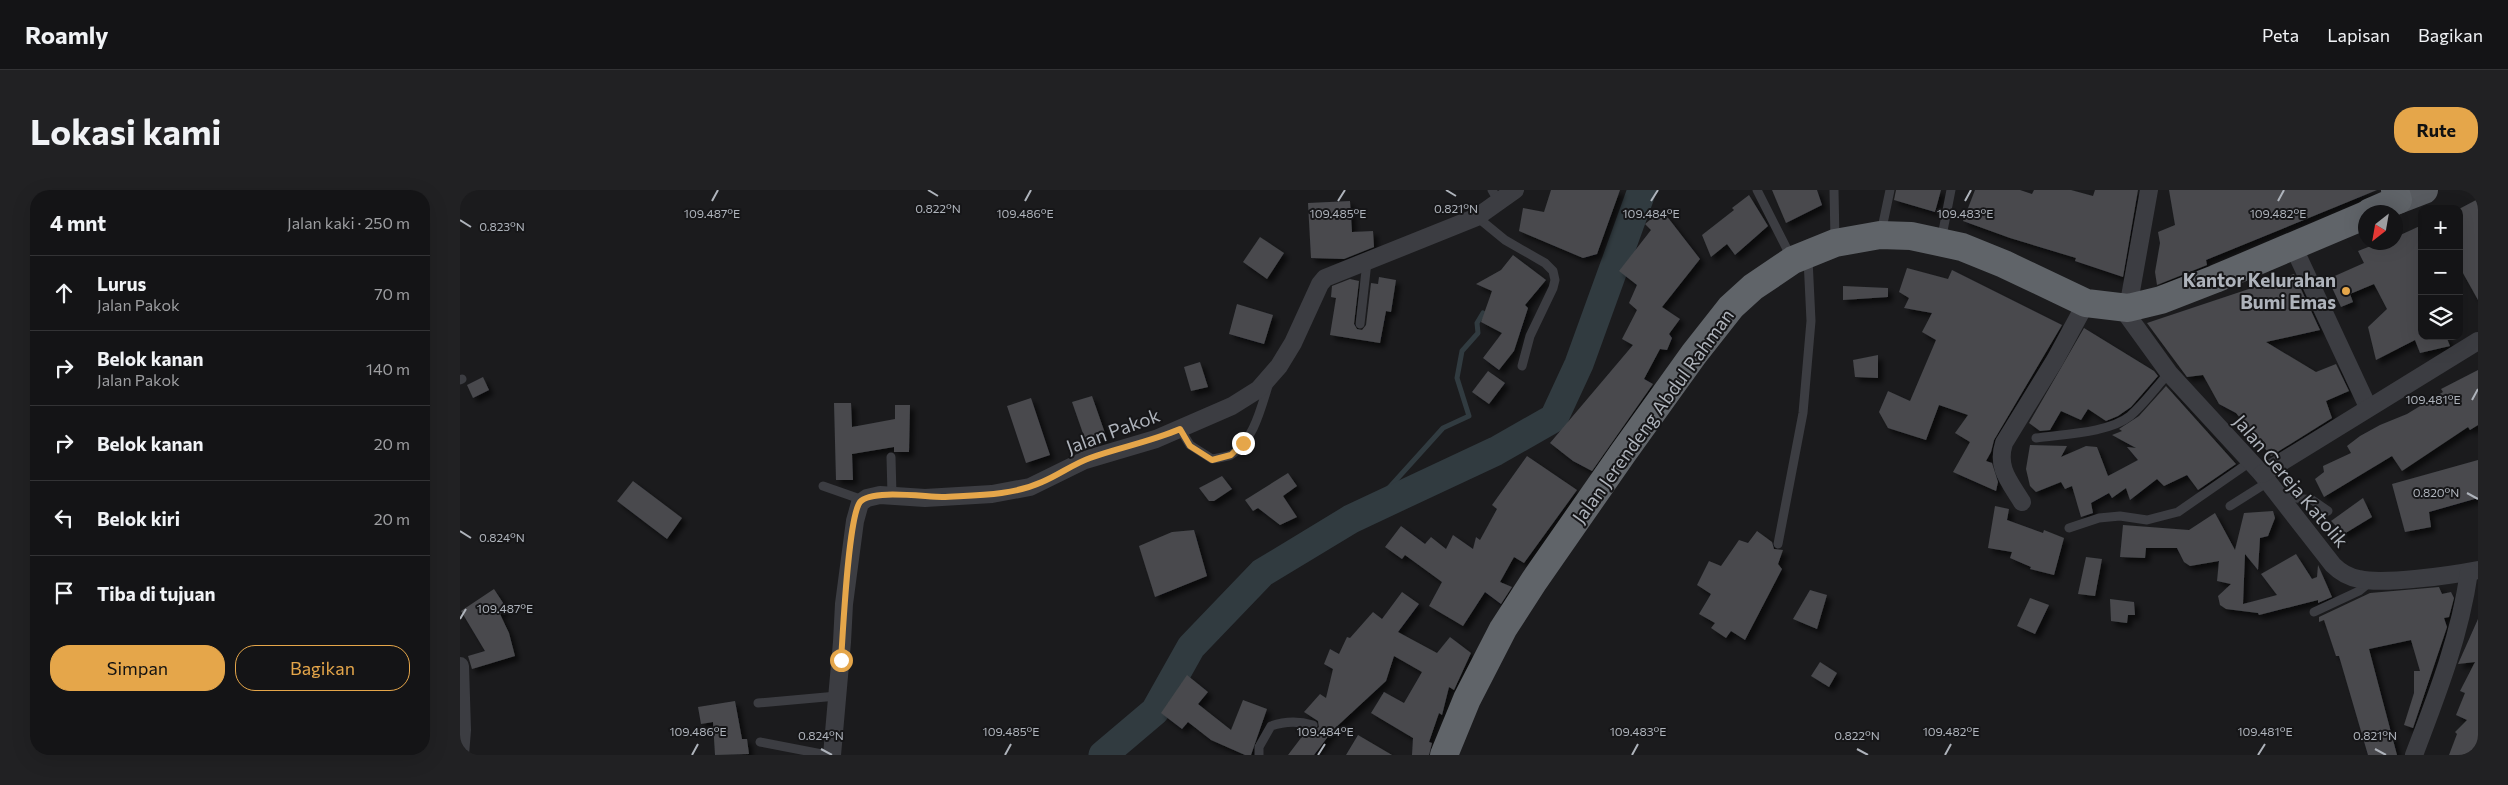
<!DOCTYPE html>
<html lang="id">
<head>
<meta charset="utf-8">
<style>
	body { margin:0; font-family:Commissioner,sans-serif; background:#212123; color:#f1f3f6 }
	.controls { position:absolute; right:15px; top:15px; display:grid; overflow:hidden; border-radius:10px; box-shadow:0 5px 20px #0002 }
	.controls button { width:45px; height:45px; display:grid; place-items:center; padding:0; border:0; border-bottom:1px solid #333335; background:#141416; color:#f1f3f6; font:25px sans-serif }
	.compass { position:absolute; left:1898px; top:15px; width:45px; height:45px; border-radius:50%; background:#141416; box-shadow:0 5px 20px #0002; rotate:211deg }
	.stop { position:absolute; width:15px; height:15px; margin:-11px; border:4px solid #e5a64a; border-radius:50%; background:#fff }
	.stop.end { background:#e5a64a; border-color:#fff; box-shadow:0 1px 5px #0008 }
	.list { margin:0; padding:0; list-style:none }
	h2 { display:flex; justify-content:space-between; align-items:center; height:65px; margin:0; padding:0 20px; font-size:21px }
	h2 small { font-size:16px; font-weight:400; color:#9d9ea1 }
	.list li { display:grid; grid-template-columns:32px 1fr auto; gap:15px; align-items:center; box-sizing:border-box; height:75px; padding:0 20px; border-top:1px solid #333335 }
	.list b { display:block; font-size:19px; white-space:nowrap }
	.list p { margin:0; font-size:16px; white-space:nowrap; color:#9d9ea1 }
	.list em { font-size:16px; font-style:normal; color:#9d9ea1 }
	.actions { display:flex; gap:10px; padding:15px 20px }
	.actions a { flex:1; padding:11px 0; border:1px solid #e5a64a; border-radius:20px; text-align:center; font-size:18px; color:#e5a64a }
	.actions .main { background:#e5a64a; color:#111 }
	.icon { flex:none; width:28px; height:28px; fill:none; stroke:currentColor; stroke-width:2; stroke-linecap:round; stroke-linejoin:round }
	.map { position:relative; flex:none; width:2018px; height:565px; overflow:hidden; border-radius:20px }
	header { display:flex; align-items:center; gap:30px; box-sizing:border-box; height:70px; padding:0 25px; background:#141416; border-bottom:1px solid #333335 }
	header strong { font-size:24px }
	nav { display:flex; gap:28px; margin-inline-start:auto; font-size:18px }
	.intro { display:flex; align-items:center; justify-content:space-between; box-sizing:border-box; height:120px; padding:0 30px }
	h1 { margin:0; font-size:35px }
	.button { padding:12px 22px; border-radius:20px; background:#e5a64a; color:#111; font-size:18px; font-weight:700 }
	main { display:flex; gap:30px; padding:0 30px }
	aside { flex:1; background:#141416; border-radius:20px; box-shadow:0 5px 20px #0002 }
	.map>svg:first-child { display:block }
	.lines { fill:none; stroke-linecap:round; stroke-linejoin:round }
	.stream { stroke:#313b40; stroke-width:5 }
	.river { stroke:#313b40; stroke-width:29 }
	.building { fill:#48494d; filter:url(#shadow) }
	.service { stroke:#3c3d42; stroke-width:9 }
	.minor { stroke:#3c3d42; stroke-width:18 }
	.primary { stroke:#585b60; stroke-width:28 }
	.trunk { stroke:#606469; stroke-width:28 }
	.route { stroke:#e5a64a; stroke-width:6 }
	.ticks { fill:none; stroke:#aeb3bb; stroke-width:2 }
	.poi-dot { fill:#e5a64a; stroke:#161618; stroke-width:2 }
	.labels { text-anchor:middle; stroke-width:4; stroke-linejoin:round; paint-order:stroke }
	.poi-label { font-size:19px; font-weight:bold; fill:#aeb3bb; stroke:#161618; text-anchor:end }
	.street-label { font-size:19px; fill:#aeb3bb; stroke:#161618 }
	.ticks-label { font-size:12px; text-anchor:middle; fill:#aeb3bb; stroke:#161618; stroke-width:4; stroke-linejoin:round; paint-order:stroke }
</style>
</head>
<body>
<header>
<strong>Roamly</strong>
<nav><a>Peta</a><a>Lapisan</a><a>Bagikan</a></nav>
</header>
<div class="intro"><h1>Lokasi kami</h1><a class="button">Rute</a></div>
<main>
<aside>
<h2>4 mnt<small>Jalan kaki · 250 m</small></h2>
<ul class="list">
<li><svg class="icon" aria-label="ahead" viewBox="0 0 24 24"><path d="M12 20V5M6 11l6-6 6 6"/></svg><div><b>Lurus</b><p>Jalan Pakok</p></div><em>70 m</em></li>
<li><svg class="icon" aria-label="right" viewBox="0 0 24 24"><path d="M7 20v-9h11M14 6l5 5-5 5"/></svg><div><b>Belok kanan</b><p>Jalan Pakok</p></div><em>140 m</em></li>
<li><svg class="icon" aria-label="right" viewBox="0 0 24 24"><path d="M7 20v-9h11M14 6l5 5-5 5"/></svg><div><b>Belok kanan</b></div><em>20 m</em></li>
<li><svg class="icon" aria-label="left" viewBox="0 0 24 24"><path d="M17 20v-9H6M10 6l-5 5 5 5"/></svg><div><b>Belok kiri</b></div><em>20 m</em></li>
<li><svg class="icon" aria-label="arrive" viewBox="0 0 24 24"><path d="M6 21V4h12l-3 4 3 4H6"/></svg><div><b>Tiba di tujuan</b></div></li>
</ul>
<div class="actions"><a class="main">Simpan</a><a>Bagikan</a></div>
</aside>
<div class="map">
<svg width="2018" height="565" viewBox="0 0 2018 565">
	<defs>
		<filter id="shadow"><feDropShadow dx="4.5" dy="4.5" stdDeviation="2.5" flood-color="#0009"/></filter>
	</defs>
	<rect width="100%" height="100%" fill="#1b1b1d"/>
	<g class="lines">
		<path class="stream" d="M909,320l74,-82 26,-12 -12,-38 5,-27 16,-18 -1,-10 6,-10"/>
		<path class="river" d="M643,565l52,-44 36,-64 71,-74 89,-54 145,-68 58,-33 25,-54 63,-174"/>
	</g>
	<g class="building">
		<path d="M1091,0h69l-23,64 -14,4 -64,-27 4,-23 21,4z"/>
		<path d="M1312,0h45l5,15 -36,18z"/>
		<path d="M1436,0h45l-6,22 -41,-12z"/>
		<path d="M1515,0h45l12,4 2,-4h37l22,6 2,-6h43l-15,87 -48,-16 1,-3 -66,-20 -47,-17z"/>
		<path d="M1709,0h208l-171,70 1,5 -50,20 -2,-13 5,-29 -2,-11 17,-7z"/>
		<path d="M1289,5l19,31 -33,29 -8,-11 -16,13 -9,-22 32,-25 -2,-2z"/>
		<path d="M2018,9v101l-19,-34v-57z"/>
		<path d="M890,11l2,31 21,-1 1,16 -30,12 -33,-1 -3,-55z"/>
		<path d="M1202,20l38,49 -38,48 18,12 -11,15 3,4 -5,12 -7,-1 -16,30 9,5 -61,87 -19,-10 -23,-18 83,-98 -11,-6 15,-29 -8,-7 8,-18 -18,-14 32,-41 -6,-6z"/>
		<path d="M1962,35v111h24l4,10 -30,7 -5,-13 -39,20 -8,-33 19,-18 -13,-25 -24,10 3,8 -12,5 -13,-28 36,-16 -6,-12 23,-9h15v-5z"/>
		<path d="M800,47l24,16 -17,26 -24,-17z"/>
		<path d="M1053,65l33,25 -21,25 3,3 -14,43 -15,19 -16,-12 19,-25 -21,-11 11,-31 -16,-7 25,-14z"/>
		<path d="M1447,78l41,11 4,-9 110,55 -68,115 -3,12 -5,9 6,2 6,19 -2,9 -43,-19 17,-30 -15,-9 13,-18 -29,-10 -13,35 -38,-12 -9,-16 9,-21 22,10 26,-61 -14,-8 10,-19 -28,-5 5,-10 -10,-6z"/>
		<path d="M1834,84l26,56 -54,12 50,30 20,-8 13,27 -23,10 6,17 -61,38 -35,-43 -17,-9 -16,-29 -16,2 -40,-54z"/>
		<path d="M919,87l17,3 -5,32 -5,-1 -6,32 -50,-8 6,-37 -5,-1 1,-11 18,-7 9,2 -5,43 3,5 5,1 4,-5 5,-42 7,1z"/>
		<path d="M1383,96l45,2v9l-45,3z"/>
		<path d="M777,114l36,11 -9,29 -35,-10z"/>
		<path d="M1624,138l70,43 4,5 -27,31 -13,9 -12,5 -18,-12 -7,11 -20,-9 -11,19 -10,1 -11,-8z"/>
		<path d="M1418,165v23l-23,-1 -2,-17z"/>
		<path d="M740,172l8,25 -17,4 -7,-24z"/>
		<path d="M2018,180v55l-8,5 -2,-3 -66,44 -10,-15 -68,41 -9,-18 9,-7 -1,-6 28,-13 -4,-7 13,-10 20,-11 27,-11 36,-22 -2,-3z"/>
		<path d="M1028,181l17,12 -16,21 -17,-12z"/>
		<path d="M23,187l6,13 -16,8 -6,-13z"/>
		<path d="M1706,196l70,78 -38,26 -11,-15 -23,11 -7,-7 -27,21 -4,-12 -14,10 -3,-5 -18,10 2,10 -12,4 -9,-31 -7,3 -4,-7 -25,10 -6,-6 -4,-17 4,-24 37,1 -6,11 25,-11 11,1 11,29 30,-16 -11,-13 9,1 -24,-13 10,-4 -3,-2 20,-13z"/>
		<path d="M632,206l14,40 -20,6 -14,-40z"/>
		<path d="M571,208l19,57 -24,8 -19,-57z"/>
		<path d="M374,213h17l1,24 43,-8v-14h15l-1,47h-15v-5l-42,7 1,26h-17z"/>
		<path d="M1067,266l50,34 -53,73 -10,-6 -14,25 12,5 -11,17 -16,-12 -22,34 -34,-20 13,-24 -37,-27 -3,4 -17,-12 16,-21 24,18 6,-7 15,12 7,-14 20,14 3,-12 4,3 17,-31 -5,-4z"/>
		<path d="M2018,270v38l-49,14 2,15 -26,5 -13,-48z"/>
		<path d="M828,283l9,13 -14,10 14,21 -17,8 -22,-17 -5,3 -8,-11z"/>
		<path d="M762,286l10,13 -18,12h-5l-10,-13z"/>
		<path d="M173,291l49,37 -15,21 -50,-38z"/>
		<path d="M1903,308l9,19 -28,17 -13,-13z"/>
		<path d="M1535,316l14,3 -2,11 36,13 1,-3 20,8 -10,37 -24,-6 1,-2 -21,-9 2,-6 -24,-4z"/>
		<path d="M1813,321l2,7 -7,18 -8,2 -2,32 -13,-16 -2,50 34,-9 -16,-21 35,-20 16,25 5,-2 1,-12 14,32 -14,6v-3l-59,15 -1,-2 -32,-4 -6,-4 -2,-9 13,-12 -14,-3 2,-20 -29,5 -6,-4 -7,-14h-31l-1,10 -25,-1 3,-32 66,5 26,-17 20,37 9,-37z"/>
		<path d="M734,340l13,46 -52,21 -16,-51 33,-14z"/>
		<path d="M1297,341l15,11 2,7 9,1 -5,14 4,5 -37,71 -14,-9 -5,7 -15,-10 4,-5 -16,-9 12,-20 -14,-9 12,-24 12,5 18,-26 9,3z"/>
		<path d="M1626,367l16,2 -7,37 -17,-2z"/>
		<path d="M1979,397l3,7 9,-2 3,6 -5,19 -5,1 3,9 -4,12 -30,89 -9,-3 10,-32v-22h6l-9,-31 -42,9 28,106h-29l-29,-99h-3l-12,-36 -5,2v-5l51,-24z"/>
		<path d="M34,399l13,20 -7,5 9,19 6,23 -43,13 -4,-13 17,-5 -24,-40z"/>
		<path d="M1350,400l17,5 -10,34 -24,-10z"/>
		<path d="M942,402l17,12 -21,28 39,21 13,-16 21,16 -17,37 -5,-3 -7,28 -3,-2 -10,29 3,1 -3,12h-17l1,-17 -42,-25 13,-21 20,11 18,-31 -28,-16 -8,25 -53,49 -19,25h-26l19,-25 7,1 5,-4 -1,-6 -14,-9 16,-18 6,4 7,-29 -9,-5 6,-15 9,5 8,-17 3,1 23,-26 9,7z"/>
		<path d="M1570,408l19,7 -14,29 -18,-8z"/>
		<path d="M1650,409l24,3 1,13h-7l-1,8 -16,-2z"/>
		<path d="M2018,429v130l-2,6h-27l8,-21 -2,-2 12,-12 -11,-5 9,-22 -5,-2 15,-29 -17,2z"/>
		<path d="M1360,472l17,11 -8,14 -18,-11z"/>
		<path d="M727,485l21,17 -10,12 33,26 12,-30 24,9 -16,46h-6l-34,-15 -23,-18 -6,7 -21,-16z"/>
		<path d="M275,511l7,38h5l2,15 -34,1 -2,-33 -12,2 -3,-17z"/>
		<path d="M898,545l34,20h-46z"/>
	</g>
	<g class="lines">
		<g class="service">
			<path d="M1032,0l7,12"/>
			<path d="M1297,0l35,69"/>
			<path d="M1374,0l1,50"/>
			<path d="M1017,27l28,23 40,23 8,8 2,9 -2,8 -23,48 -8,30"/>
			<path d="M1421,43l9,-43"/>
			<path d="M1481,51l10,-51"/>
			<path d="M900,134l7,-62"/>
			<path d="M0,190l2,-1"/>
			<path d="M720,239l10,16 22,14c6,-1 14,-2 19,-4 22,-13 30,-47 37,-69"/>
			<path d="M1576,248c27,-4 73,-5 94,-22 14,-12 26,-29 39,-43"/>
			<path d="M431,267l1,38"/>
			<path d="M363,296l40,14"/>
			<path d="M1820,306l32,4 16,11"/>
			<path d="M1770,316l38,-24"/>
			<path d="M1609,338l30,-10 21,-2 27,4 31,-8 72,-50"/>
			<path d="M1318,354l25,-131 8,-92 -3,-62"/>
			<path d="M1854,422l45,-21 12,-10"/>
			<path d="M298,513l79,-7"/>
			<path d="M300,552l67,13"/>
			<path d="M799,565v-8l12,-21c14,-5 28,-5 42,-1"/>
		</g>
		<g class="minor">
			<path d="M1833,56l75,161"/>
			<path d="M1662,118l47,65 93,101 71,91c7,7 15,12 26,14 24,6 93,-4 119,-9"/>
			<path d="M1668,118l21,-118"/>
			<path d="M1802,284l216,-133"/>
			<path d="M1562,312c-12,-20 -26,-34 -18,-59l51,-83 31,-57"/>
			<path d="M0,476l2,64 -2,25"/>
			<path d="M372,565l10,-113 2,-38 11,-83 5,-18 7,-5 13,-3 45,3 67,-4 38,-7 55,-27 71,-21 76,-33 27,-17 20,-23 14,-23 27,-59 5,-6 152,-61 38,-27"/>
			<path d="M1954,565c23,-60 46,-119 55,-183"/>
		</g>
		<path class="primary" d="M1938,10l26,-10"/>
		<g class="trunk">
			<path d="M1910,22l28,-12 -3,-10"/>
			<path d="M984,565l23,-56 36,-70 31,-48 89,-128 71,-99 37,-47 22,-20 40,-27 42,-17 45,-8 31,1 51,11 42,17 82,39 42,5 33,-8 54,-21 151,-64"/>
		</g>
	</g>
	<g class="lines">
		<path class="route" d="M381,470c2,-26 7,-142 19,-158 11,-13 65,-5 82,-5 34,-2 69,-1 100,-15 17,-7 31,-18 48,-24 30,-11 60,-16 90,-29l10,17 22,14 19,-5 12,-12"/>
	</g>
	<path class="ticks" d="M468,0l10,6M986,0l10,6M252,11l6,-11M565,11l6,-11M878,11l7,-11M1191,11l7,-11M1505,11l6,-11M1818,11l6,-11M0,30l11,7M2012,210l6,-11M2007,303l11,6M0,341l11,7M0,429l6,-10M361,559l11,6M1397,559l11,6M1915,559l11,6M232,565l6,-11M545,565l6,-11M858,565l7,-11M1172,565l6,-11M1485,565l6,-11M1798,565l7,-11"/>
	<circle class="poi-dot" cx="1886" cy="101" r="5"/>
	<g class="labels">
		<g class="poi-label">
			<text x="1876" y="97">Kantor Kelurahan<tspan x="1876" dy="22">Bumi Emas</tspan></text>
		</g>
		<g class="street-label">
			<text transform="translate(1193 226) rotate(-54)" y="7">Jalan Jerendeng Abdul Rahman</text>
			<text transform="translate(653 241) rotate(-20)" y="7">Jalan Pakok</text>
			<text transform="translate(1831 291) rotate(50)" y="7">Jalan Gereja Katolik</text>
		</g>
	</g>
	<g class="ticks-label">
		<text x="478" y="23">0.822°N</text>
		<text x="996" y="23">0.821°N</text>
		<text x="252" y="28">109.487°E</text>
		<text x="565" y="28">109.486°E</text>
		<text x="878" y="28">109.485°E</text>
		<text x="1191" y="28">109.484°E</text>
		<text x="1505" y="28">109.483°E</text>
		<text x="1818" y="28">109.482°E</text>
		<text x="42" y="41">0.823°N</text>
		<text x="1973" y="214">109.481°E</text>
		<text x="1976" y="307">0.820°N</text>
		<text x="42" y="352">0.824°N</text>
		<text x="45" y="423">109.487°E</text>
		<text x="238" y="546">109.486°E</text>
		<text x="551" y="546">109.485°E</text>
		<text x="865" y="546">109.484°E</text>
		<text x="1178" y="546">109.483°E</text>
		<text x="1491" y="546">109.482°E</text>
		<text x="1805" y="546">109.481°E</text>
		<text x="361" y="550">0.824°N</text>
		<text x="1397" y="550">0.822°N</text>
		<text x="1915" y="550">0.821°N</text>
	</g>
</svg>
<div class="controls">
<button>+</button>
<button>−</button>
<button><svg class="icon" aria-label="layers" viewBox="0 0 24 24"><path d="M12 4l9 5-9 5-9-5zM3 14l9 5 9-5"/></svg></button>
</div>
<svg class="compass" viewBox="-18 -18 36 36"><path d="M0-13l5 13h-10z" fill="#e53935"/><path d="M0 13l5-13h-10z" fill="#9d9ea1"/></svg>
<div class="stop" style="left:381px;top:470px"></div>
<div class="stop end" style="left:783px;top:253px"></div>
</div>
</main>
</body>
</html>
